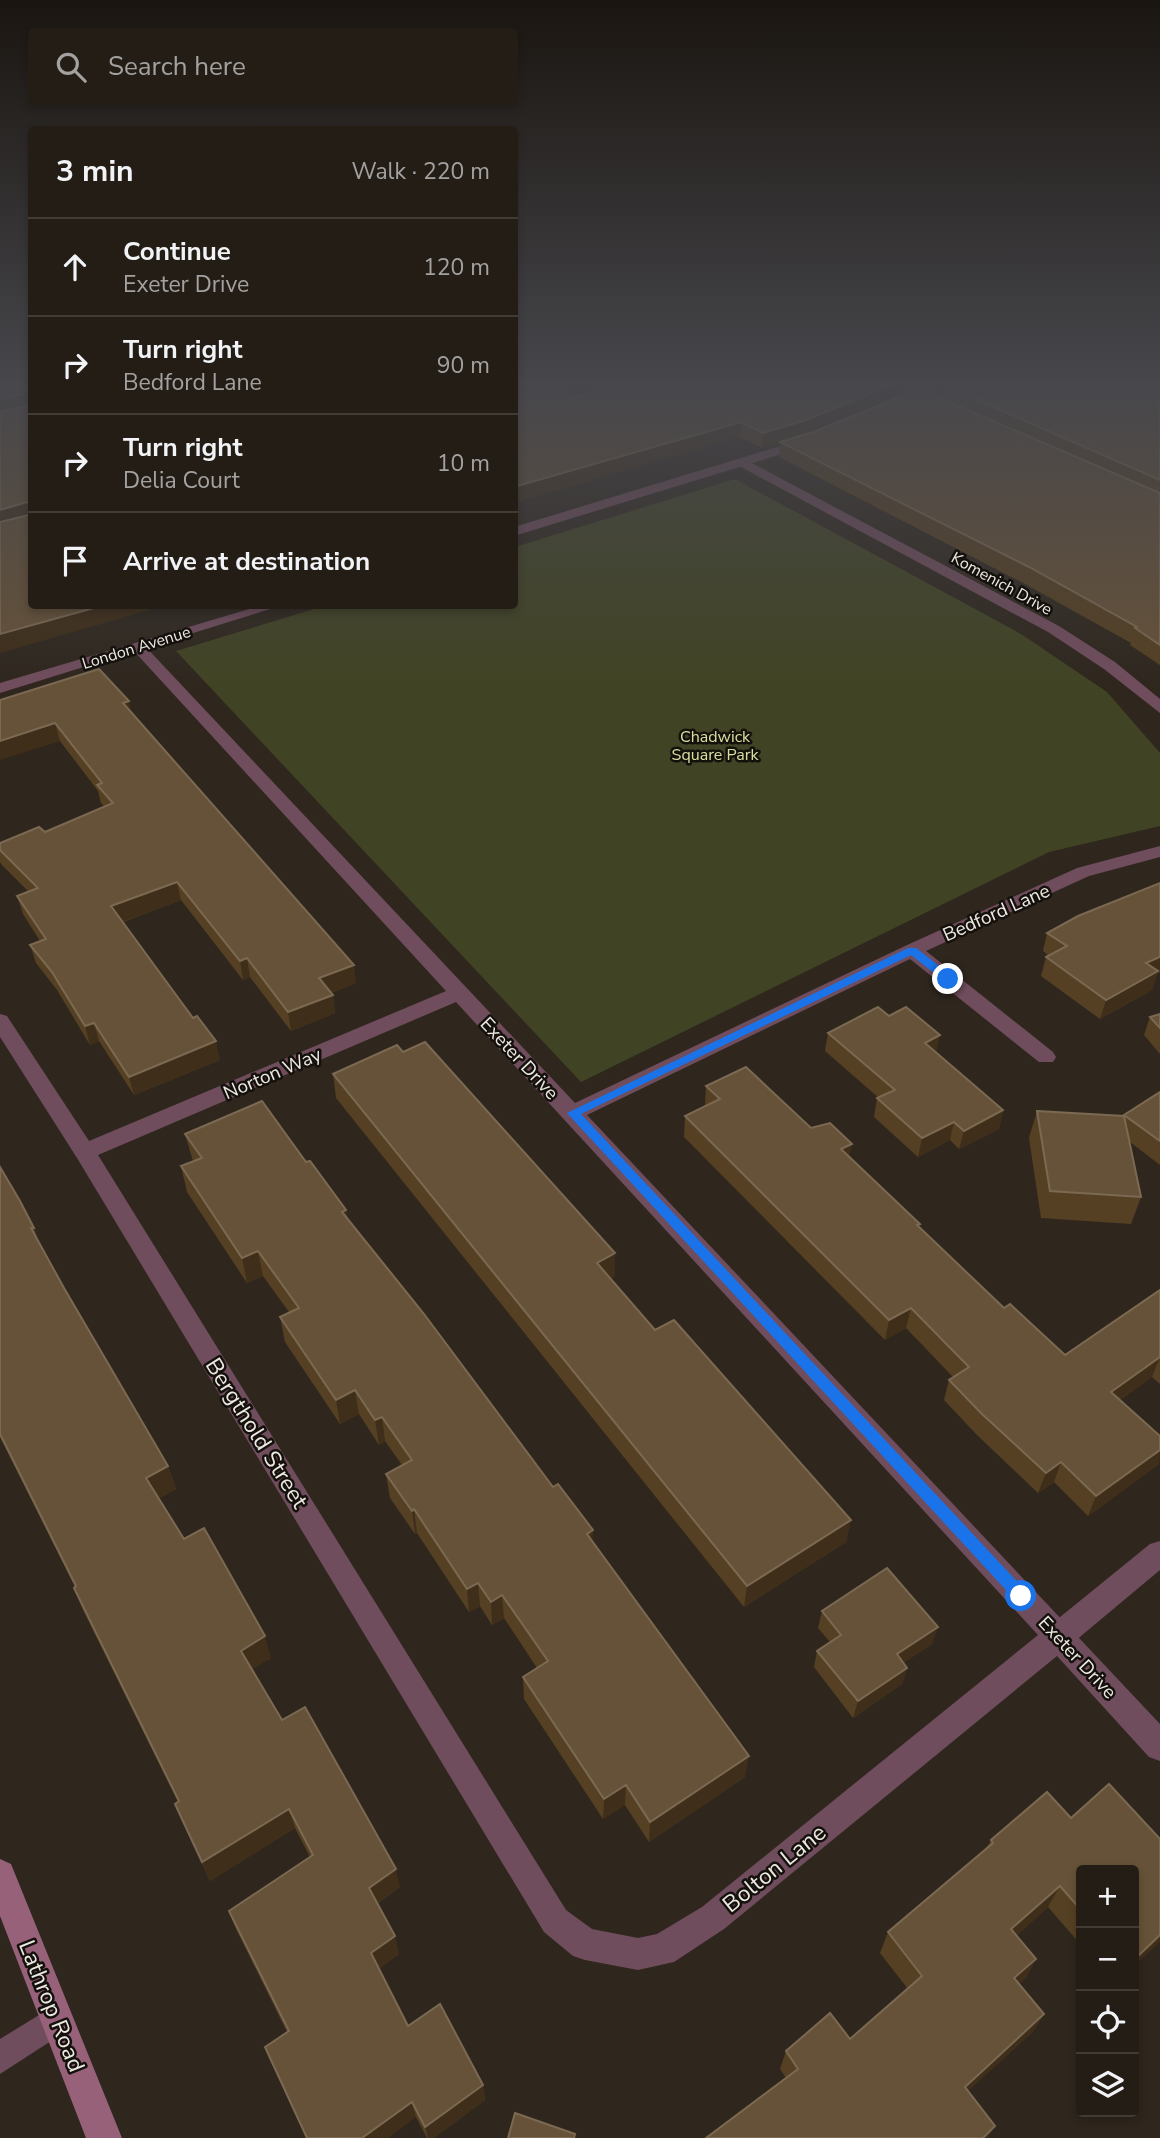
<!DOCTYPE html>
<html lang="en">
<head>
<meta charset="utf-8">
<style>
	body { margin:0; font-family:"Nunito Sans",sans-serif; background:#2f2a23; color:#f1f3f6 }
	.controls { position:absolute; right:21px; bottom:21px; display:grid; overflow:hidden; border-radius:7px; box-shadow:0 4px 10px #0003 }
	.controls button { width:63px; height:63px; display:grid; place-items:center; padding:0; border:0; border-bottom:2px solid #403b35; background:#231d16; color:#f1f3f6; font:35px sans-serif }
	.stop { position:absolute; width:21px; height:21px; margin:-16px; border:5px solid #1a73e8; border-radius:50%; background:#fff }
	.stop.end { background:#1a73e8; border-color:#fff; box-shadow:0 2px 7px #0008 }
	.list { margin:0; padding:0; list-style:none }
	h2 { display:flex; justify-content:space-between; align-items:center; height:91px; margin:0; padding:0 28px; font-size:30px }
	h2 small { font-size:23px; font-weight:400; color:#a3a2a1 }
	.list li { display:grid; grid-template-columns:46px 1fr auto; gap:21px; align-items:center; box-sizing:border-box; height:98px; padding:0 28px; border-top:2px solid #403b35 }
	.list b { display:block; font-size:26px; white-space:nowrap }
	.list p { margin:0; font-size:23px; white-space:nowrap; color:#a3a2a1 }
	.list em { font-size:23px; font-style:normal; color:#a3a2a1 }
	.icon { flex:none; width:38px; height:38px; fill:none; stroke:currentColor; stroke-width:2; stroke-linecap:round; stroke-linejoin:round }
	.map { position:relative; flex:none; width:1160px; height:2138px; overflow:hidden }
	.search { position:absolute; background:#231d16; box-shadow:0 4px 10px #0003; left:28px; top:28px; width:490px; height:77px; display:flex; align-items:center; gap:18px; box-sizing:border-box; padding:0 24px; border-radius:7px; color:#a3a2a1; font-size:26px }
	.panel { position:absolute; background:#231d16; box-shadow:0 4px 10px #0003; left:28px; top:126px; width:490px; height:483px; border-radius:7px }
	.map>svg:first-child { display:block }
	.green { fill:#414424 }
	.lines { fill:none; stroke-linecap:round; stroke-linejoin:round }
	.service { fill:#704d5d; fill-rule:evenodd }
	.minor { fill:#704d5d; fill-rule:evenodd }
	.tertiary { fill:#704d5d; fill-rule:evenodd }
	.secondary { fill:#97617a; fill-rule:evenodd }
	.wall { fill:#554023 }
	.shaded-wall { fill:#3f2e19 }
	.building { fill:#665238; stroke:#7b6952; stroke-width:2 }
	.route { fill:#1a73e8 }
	.labels { text-anchor:middle; stroke-width:5; stroke-linejoin:round; paint-order:stroke }
	.far-street-label { font-size:16px; fill:#ede8e2; stroke:#14110d }
	.far-park-label { font-size:16px; fill:#d9e09f; stroke:#14110d }
	.street-label { font-size:19px; fill:#ede8e2; stroke:#14110d }
	.near-street-label { font-size:23px; fill:#ede8e2; stroke:#14110d }
</style>
</head>
<body>
<div class="map">
<svg width="1160" height="2138" viewBox="0 0 1160 2138">
	<rect width="100%" height="100%" fill="#2f271e"/>
	<path class="green" d="M735,479l286,155 86,58 53,61v73l-111,26 -468,230 -405,-431 148,-45h190l1,-59z"/>
	<g class="lines">
		<path class="service" d="M57,2004l11,4 4,11 -4,11 -68,44v-35z"/>
		<g class="minor">
			<path d="M547,387h20l-53,15v-7z"/>
			<path d="M891,387h15l18,10 -10,3z"/>
			<path d="M744,459l315,167 56,36 45,37v14l-56,-44 -56,-37 -309,-166 -1,-3z"/>
			<path d="M138,642l5,2 432,459 330,-157 172,-78 83,-22v11l-71,19 -163,75 127,101 3,5 -3,5h-14l-129,-103 -323,156 573,609v37l-11,-4 -92,-101 -333,273 -50,33 -36,8 -53,-10 -12,-4 -29,-24 -467,-774 -77,-121v-23l7,2 82,125 357,-150 -313,-341 -3,-3zM456,1002l582,633 -336,272 -45,27 -19,4 -46,-9 -26,-19 -468,-755z"/>
		</g>
		<g class="tertiary">
			<path d="M936,387h18l-46,17 -10,-3z"/>
			<path d="M807,438l6,4 -2,3 -297,91v-9z"/>
			<path d="M259,606h21l-280,87v-10z"/>
			<path d="M1160,1541v29l-91,76 -10,4 -10,-4 -4,-10 4,-10 101,-82z"/>
		</g>
		<path class="secondary" d="M0,1859l11,5 111,274h-36l-86,-222z"/>
	</g>
	<g class="wall">
		<path d="M601,387h301l-1,8 -88,37 104,-42 -6,-3h16l-7,2 15,7 1,-9h224v278l-30,-20 1,-2 -106,-59 -246,-127 1,-14 -18,5 -22,-11 -168,-40 19,-5z"/>
		<path d="M0,700l132,13 224,270 -25,10 2,2 2,18 -44,18 -41,-54 -7,3 -62,-80 -58,22 97,138 -86,35 -35,-54 -9,4 -33,-55 -21,-27 -6,-18 10,-4 -17,-27 -6,-18 12,-4 -28,-28 -1,-3v-18l45,-11 60,-25 -4,-4 -3,-12 -38,-50z"/>
		<path d="M1160,883v89l-3,2 -5,16 -52,29 -59,-43 5,-19 3,-1 -6,-5 4,-18z"/>
		<path d="M1160,1014v40l-16,-19 6,-18z"/>
		<path d="M828,1033l108,20 67,57 -4,19 -40,20 -9,-9 -32,17 -44,-40 3,-19h2l-54,-47z"/>
		<path d="M333,1074l282,202 -5,3 45,51 196,190 -5,22 -102,65 -408,-509z"/>
		<path d="M706,1086l105,42 38,29 70,70 85,81 61,47 95,-65v94l-8,-7 -32,23 40,36 -1,28 -71,52 -34,-34 -16,11 -62,-59 -32,-34 5,-20 4,-3 -47,-49 -21,12 -201,-203 1,-21 20,-10z"/>
		<path d="M1160,1092v73l-30,-23 11,55 -10,27 -90,-6 -12,-80 8,-27 87,5z"/>
		<path d="M185,1134l121,28 40,48 2,10 205,267 40,43v11l152,236 -96,65 -24,-37 -22,14 -79,-120 -1,-22 14,-9 -33,-50 -12,7 -12,-19 -11,6 -52,-79 -2,1 -25,-36 -4,-24 16,-9 -17,-24 -6,4 -20,-31 -19,10 -55,-82 -5,-25 9,-5 -26,-36 -16,7 -60,-91 -6,-26 12,-5z"/>
		<path d="M0,1167l34,61 5,15 25,45 104,178 8,23 -17,9 25,41 87,119 -19,11 30,51 118,167 -22,16 21,51 -21,15 30,57 75,59 2,15 -51,38h-7l-11,-21 -129,-85 -51,-103 -7,-18 81,-54 -15,-29 -85,53 -35,-77 3,-2 -95,-192 -9,-22 1,-1 -75,-150z"/>
		<path d="M822,1611l110,33 -29,19 4,5 -5,16 -49,34 -39,-51 3,-16 13,-9 -12,-14z"/>
		<path d="M1071,1818l89,21v102l-26,25v-96h-53v75l-33,-38 -32,29 20,23 -11,20 -6,5 25,30 -12,19 -246,45 -6,-9 6,-18 64,-12 58,-50 -28,-36 8,-21 98,-83 5,-9z"/>
	</g>
	<g class="shaded-wall">
		<path d="M887,387h15l-1,8 -97,41 -42,12 1,-15z"/>
		<path d="M30,393l2,15 -32,7v-16z"/>
		<path d="M741,422l-1,15 -226,66v-16z"/>
		<path d="M27,502l4,16 -31,9v-17z"/>
		<path d="M101,606h62l-163,47v-19z"/>
		<path d="M129,701l4,17 -10,-15z"/>
		<path d="M55,723l5,18 -60,19v-19z"/>
		<path d="M177,882l4,18 -65,24 -5,-18z"/>
		<path d="M1160,957v15l-3,2 -5,16 -52,29 6,-19 40,-37z"/>
		<path d="M247,958l3,19 -7,3 -3,-19z"/>
		<path d="M354,965l2,18 -34,14 -3,-19z"/>
		<path d="M333,995l2,18 -44,18 -3,-19z"/>
		<path d="M94,1023l5,18 -9,4 -5,-19z"/>
		<path d="M940,1035l-4,19 -11,-11z"/>
		<path d="M216,1041l4,19 -86,35 -5,-18z"/>
		<path d="M1003,1110l-4,19 -40,20 5,-18z"/>
		<path d="M954,1122l-4,18 -32,17 4,-19z"/>
		<path d="M852,1144l-4,20 -7,-15z"/>
		<path d="M346,1210l4,25 -8,-23z"/>
		<path d="M258,1251l5,25 -16,7 -5,-25z"/>
		<path d="M615,1253v23l-18,10v-23z"/>
		<path d="M911,1308l-5,20 -21,12 4,-20z"/>
		<path d="M1160,1357l-8,20 -49,35 8,-20z"/>
		<path d="M355,1390l4,24 -19,10 -4,-24z"/>
		<path d="M382,1417l3,24 -6,4 -4,-25z"/>
		<path d="M1160,1450l-1,14 -71,52 8,-20z"/>
		<path d="M1061,1462l-7,20 -16,11 8,-20z"/>
		<path d="M168,1466l8,23 -22,12 -8,-23z"/>
		<path d="M414,1509l3,24 -2,1 -3,-23z"/>
		<path d="M851,1520l-5,22 -102,65 3,-21z"/>
		<path d="M593,1530v24l-6,-20z"/>
		<path d="M478,1583l2,23 -11,6 -2,-23z"/>
		<path d="M502,1595l2,23 -12,7 -1,-23z"/>
		<path d="M938,1627l-6,17 -40,27 5,-17z"/>
		<path d="M265,1636l6,22 -23,14 -7,-21z"/>
		<path d="M907,1668l-5,16 -49,34 5,-17z"/>
		<path d="M749,1756l-4,21 -96,65 1,-20z"/>
		<path d="M626,1785l-1,20 -22,14 1,-20z"/>
		<path d="M289,1809l6,19 -85,53 -8,-19z"/>
		<path d="M396,1869l4,18 -27,19 -4,-18z"/>
		<path d="M1060,1886l-12,21 -48,43 11,-21z"/>
		<path d="M1160,1935v6l-26,25v-6z"/>
		<path d="M395,1936l4,18 -24,17 -4,-18z"/>
		<path d="M1036,1959l-11,20 -22,19 11,-20z"/>
		<path d="M1044,2014l-12,19 -78,71 11,-17z"/>
		<path d="M483,2085l2,15 -51,38h-6l-3,-11z"/>
		<path d="M412,2102l4,15 -28,21h-26z"/>
		<path d="M995,2126l-7,12h-5z"/>
	</g>
	<g class="building">
		<path d="M0,387h32v219h69l-101,28v-112l29,-7 2,-10 -4,-3 -27,8v-98l29,-7 1,-12 -30,6z"/>
		<path d="M521,387h35l16,10 19,-5 10,-5h286l-81,33 -43,13 -22,-11 -227,65v-98z"/>
		<path d="M948,387h212v93z"/>
		<path d="M919,389l241,104v152l-25,-17 2,-1 -108,-60 -249,-125 36,-11z"/>
		<path d="M99,669l30,32 -6,2 231,262 -35,13 14,17 -45,17 -41,-54 -7,3 -63,-79 -66,24 82,112 4,-2 19,25 -87,36 -35,-54 -9,3 -33,-54 -22,-27 16,-6 -29,-43 21,-8 -38,-38v-7l39,-16 6,5 68,-29 -16,-18 5,-2 -47,-60 -55,18v-41z"/>
		<path d="M1160,883v74l-14,6 12,8 -52,29 -60,-43 21,-11 -20,-13 31,-17z"/>
		<path d="M878,1007l11,9 17,-9 34,28 -15,8 78,67 -39,21 -10,-9 -32,16 -45,-40 18,-8 -67,-57z"/>
		<path d="M1160,1014v14l-10,-11z"/>
		<path d="M425,1042l190,211 -18,10 58,67 19,-10 177,200 -104,66 -414,-512 64,-29 6,7z"/>
		<path d="M746,1067l65,61 19,-5 22,21 -11,5 79,75 -3,1 87,83 6,-4 55,51 95,-65v67l-49,35 49,44v14l-64,46 -35,-34 -15,11 -64,-59 -33,-34 20,-13 -58,-59 -22,12 -204,-204 35,-17 -14,-13z"/>
		<path d="M1160,1092v49l-36,-26z"/>
		<path d="M262,1101l44,61 4,-1 36,49 -4,2 82,102 129,173 5,-3 35,46 -6,4 162,222 -99,66 -24,-37 -22,14 -81,-122 25,-16 -46,-66 -11,7 -13,-19 -11,6 -53,-80 -2,2 -26,-37 26,-14 -30,-43 -7,3 -20,-30 -19,10 -56,-83 19,-9 -41,-57 -16,7 -61,-92 21,-8 -17,-24z"/>
		<path d="M1037,1111l87,5 17,81 -91,-6z"/>
		<path d="M0,1167l20,34 14,27h-3l33,60 104,178 -22,12 38,61 20,-11 61,108 -24,15 41,69 23,-13 91,162 -27,19 26,48 -24,17 37,73 32,-22 43,81 -58,42 -13,-25 -50,36h-55l-42,-91 24,-16 -60,-120 84,-56 -24,-46 -87,53 -27,-58 4,-3 -105,-213 2,-2 -76,-152z"/>
		<path d="M887,1568l51,59 -41,27 10,14 -49,33 -41,-50 24,-16 -19,-24z"/>
		<path d="M1109,1784l51,55v96l-26,25v-90h-53v40l-21,-24 -49,43 25,30 -22,19 30,36 -79,73 30,39 -12,12h-277l92,-69 -12,-18 44,-38 20,26 72,-63 -34,-44 105,-89 -2,-3 56,-48 24,26z"/>
		<path d="M515,2113l60,21 -1,4h-66z"/>
	</g>
	<linearGradient id="sky" x2="0" y2="1"><stop stop-color="#1a1510"/><stop offset="0.56" stop-color="#47474c"/><stop offset="1" stop-color="#47474c" stop-opacity="0"/></linearGradient>
	<rect width="1160" height="686" fill="url(#sky)"/>
	<path class="route" d="M908,948h8l36,28v5h-8l-33,-26 -330,159 445,477v10l-5,2 -5,-2 -449,-488z"/>
	<g class="labels">
		<g class="far-street-label">
			<text transform="translate(1002 583) rotate(29)" y="6">Komenich Drive</text>
			<text transform="translate(136 647) rotate(-17)" y="6">London Avenue</text>
		</g>
		<g class="far-park-label">
			<text x="715" y="742">Chadwick<tspan x="715" dy="18">Square Park</tspan></text>
		</g>
		<g class="street-label">
			<text transform="translate(996 912) rotate(-24)" y="7">Bedford Lane</text>
			<text transform="translate(520 1058) rotate(47)" y="7">Exeter Drive</text>
			<text transform="translate(272 1073) rotate(-23)" y="7">Norton Way</text>
			<text transform="translate(1078 1657) rotate(47)" y="7">Exeter Drive</text>
		</g>
		<g class="near-street-label">
			<text transform="translate(257 1433) rotate(58)" y="8">Bergthold Street</text>
			<text transform="translate(774 1868) rotate(-39)" y="8">Bolton Lane</text>
			<text transform="translate(52 2006) rotate(68)" y="8">Lathrop Road</text>
		</g>
	</g>
</svg>
<div class="controls">
<button>+</button>
<button>−</button>
<button><svg class="icon" aria-label="locate" viewBox="0 0 24 24"><circle cx="12" cy="12" r="6"/><path d="M12 2v4M12 18v4M2 12h4M18 12h4"/></svg></button>
<button><svg class="icon" aria-label="layers" viewBox="0 0 24 24"><path d="M12 4l9 5-9 5-9-5zM3 14l9 5 9-5"/></svg></button>
</div>
<div class="stop" style="left:1021px;top:1596px"></div>
<div class="stop end" style="left:948px;top:979px"></div>
<div class="search"><svg class="icon" aria-label="search" viewBox="0 0 24 24"><circle cx="10" cy="10" r="6"/><path d="M15 15l6 6"/></svg>Search here</div>
<section class="panel">
<h2>3 min<small>Walk · 220 m</small></h2>
<ul class="list">
<li><svg class="icon" aria-label="ahead" viewBox="0 0 24 24"><path d="M12 20V5M6 11l6-6 6 6"/></svg><div><b>Continue</b><p>Exeter Drive</p></div><em>120 m</em></li>
<li><svg class="icon" aria-label="right" viewBox="0 0 24 24"><path d="M7 20v-9h11M14 6l5 5-5 5"/></svg><div><b>Turn right</b><p>Bedford Lane</p></div><em>90 m</em></li>
<li><svg class="icon" aria-label="right" viewBox="0 0 24 24"><path d="M7 20v-9h11M14 6l5 5-5 5"/></svg><div><b>Turn right</b><p>Delia Court</p></div><em>10 m</em></li>
<li><svg class="icon" aria-label="arrive" viewBox="0 0 24 24"><path d="M6 21V4h12l-3 4 3 4H6"/></svg><div><b>Arrive at destination</b></div></li>
</ul>
</section>
</div>
</body>
</html>
